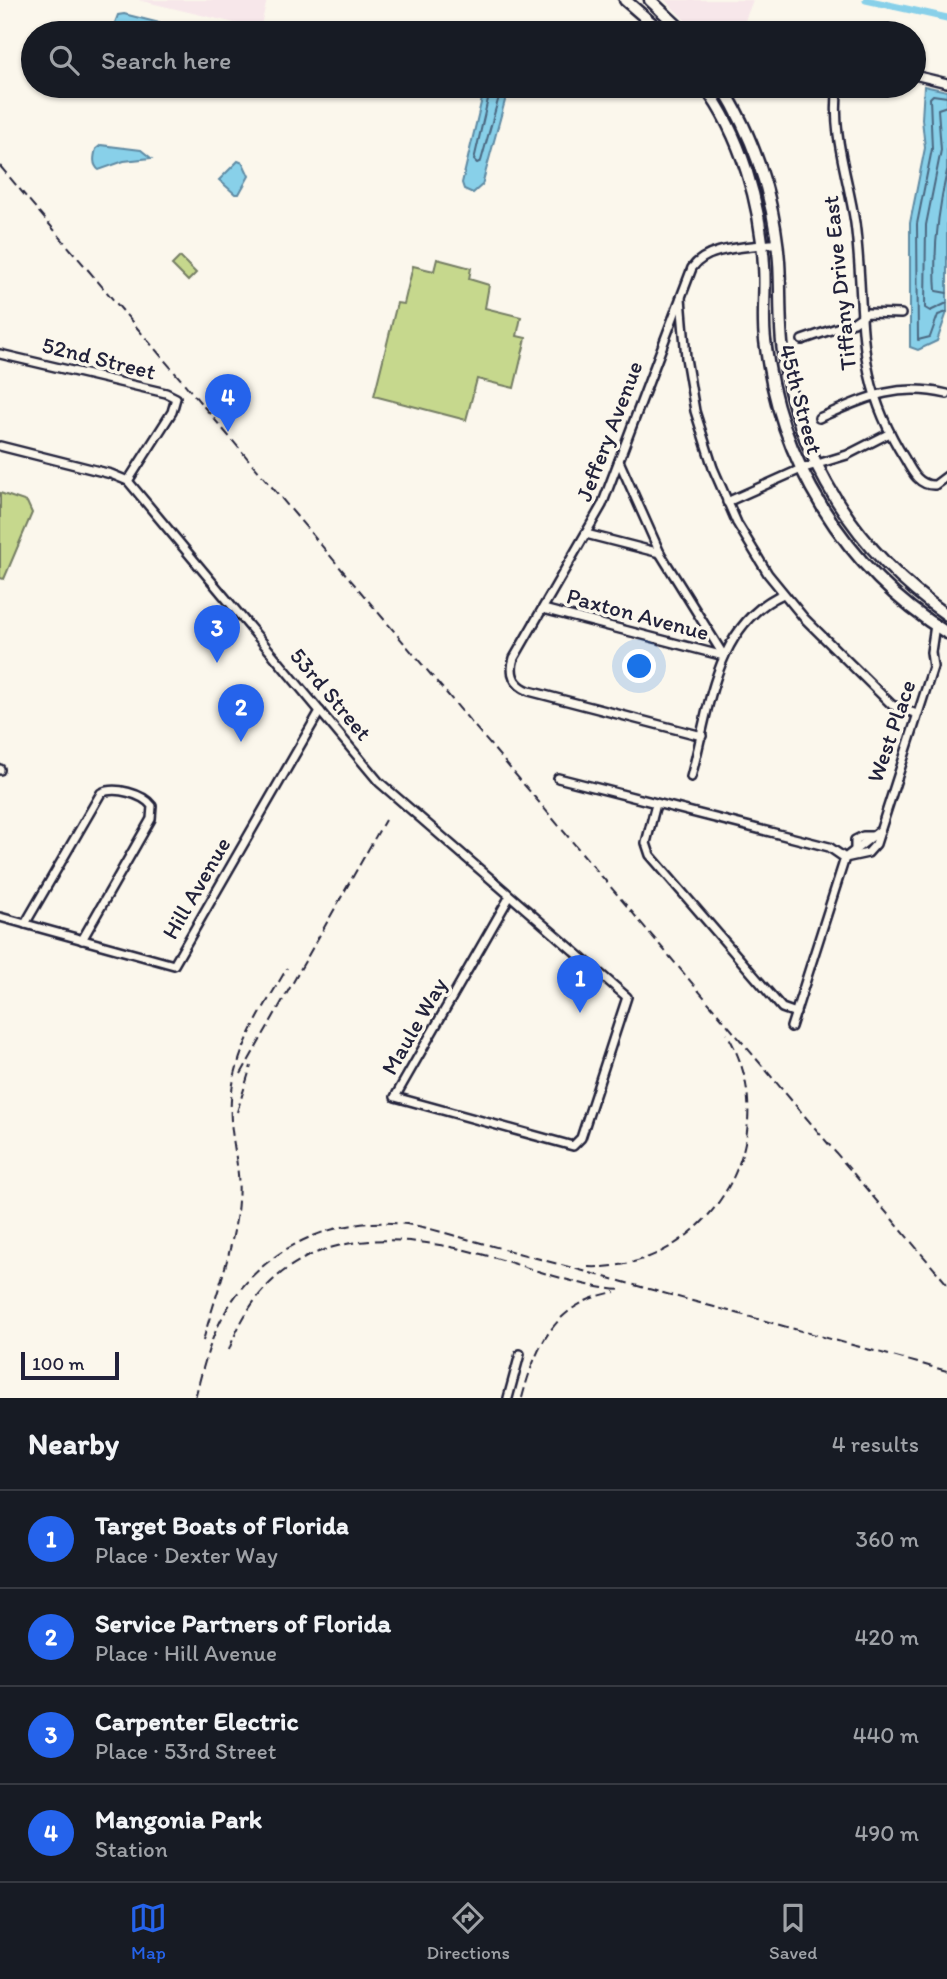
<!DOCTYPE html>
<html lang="en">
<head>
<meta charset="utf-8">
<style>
	body { margin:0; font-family:Itim,sans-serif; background:#20242c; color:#f1f3f6 }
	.scale { position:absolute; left:21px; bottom:18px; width:98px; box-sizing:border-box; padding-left:7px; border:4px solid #22223b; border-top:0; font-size:19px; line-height:24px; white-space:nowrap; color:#22223b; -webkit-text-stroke:5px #fbf7ec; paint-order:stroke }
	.you { position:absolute; left:640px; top:667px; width:24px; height:24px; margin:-18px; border:5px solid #fff; border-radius:50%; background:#1a73e8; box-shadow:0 0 0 10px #1a73e833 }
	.badge { display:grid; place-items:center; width:46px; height:46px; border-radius:50%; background:#2563eb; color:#fff; font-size:23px; font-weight:700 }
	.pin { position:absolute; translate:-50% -58px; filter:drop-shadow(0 2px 4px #0008) }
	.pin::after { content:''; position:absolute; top:37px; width:24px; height:21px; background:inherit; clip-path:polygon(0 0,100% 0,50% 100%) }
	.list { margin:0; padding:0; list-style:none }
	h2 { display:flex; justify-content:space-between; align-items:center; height:91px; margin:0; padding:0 28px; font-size:30px }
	h2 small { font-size:23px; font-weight:400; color:#9ea1a6 }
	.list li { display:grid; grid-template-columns:46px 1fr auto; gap:21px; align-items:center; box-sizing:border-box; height:98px; padding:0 28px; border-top:2px solid #363941 }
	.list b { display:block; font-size:26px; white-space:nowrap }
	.list p { margin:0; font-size:23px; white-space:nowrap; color:#9ea1a6 }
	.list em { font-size:23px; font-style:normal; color:#9ea1a6 }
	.icon { flex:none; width:38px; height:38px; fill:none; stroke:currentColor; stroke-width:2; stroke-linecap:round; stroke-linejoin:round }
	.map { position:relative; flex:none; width:947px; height:1398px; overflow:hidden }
	.search { position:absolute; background:#171b24; box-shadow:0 2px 5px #0004; left:21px; right:21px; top:21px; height:77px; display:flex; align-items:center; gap:18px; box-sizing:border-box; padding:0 24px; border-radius:38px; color:#9ea1a6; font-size:26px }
	.sheet { height:483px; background:#171b24 }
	nav { display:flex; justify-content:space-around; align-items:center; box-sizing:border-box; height:98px; border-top:2px solid #363941; background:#171b24; font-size:19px; color:#9ea1a6 }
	nav a { display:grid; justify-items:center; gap:4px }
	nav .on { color:#2563eb }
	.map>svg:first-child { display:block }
	.built { fill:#f7e7ea }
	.green { fill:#c6d88d; stroke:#747d64; stroke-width:2 }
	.water { fill:#88d0e9; stroke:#5f8aa3; stroke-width:2 }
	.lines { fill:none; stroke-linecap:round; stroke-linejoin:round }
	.shore { stroke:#4b6881; stroke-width:2 }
	.canal { stroke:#88d0e9; stroke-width:7 }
	.street-casing { stroke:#22223b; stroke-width:12 }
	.secondary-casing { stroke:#22223b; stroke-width:15 }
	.street { stroke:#fbf7ec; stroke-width:7 }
	.secondary { stroke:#fbf7ec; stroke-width:10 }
	.rail { stroke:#22223b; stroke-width:2; stroke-dasharray:10 5; stroke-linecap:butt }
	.labels { text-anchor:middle; stroke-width:7; stroke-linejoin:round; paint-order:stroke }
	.street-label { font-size:23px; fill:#22223b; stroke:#fbf7ec }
</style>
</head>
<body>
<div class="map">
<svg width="947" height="1398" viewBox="0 0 947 1398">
	<rect width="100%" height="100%" fill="#fbf7ec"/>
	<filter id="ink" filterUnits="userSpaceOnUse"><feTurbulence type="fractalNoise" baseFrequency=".0143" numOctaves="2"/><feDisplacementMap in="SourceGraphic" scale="14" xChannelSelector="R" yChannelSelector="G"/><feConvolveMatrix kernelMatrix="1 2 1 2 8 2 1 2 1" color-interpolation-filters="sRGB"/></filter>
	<g filter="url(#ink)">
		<g class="built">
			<path d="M138,0h129l-7,29z"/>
			<path d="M665,0h88l-13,33h-42z"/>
		</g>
		<g class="green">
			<path d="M180,257l16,16 -8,8 -16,-16z"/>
			<path d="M437,259l34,9 -2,11 20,6 -4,23 36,9 -4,19 9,2 -12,50 -37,-9 -11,41 -92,-24 23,-93 7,1 9,-38 21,5z"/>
			<path d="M0,493l27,9 5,11 -28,66 -4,-1z"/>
		</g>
		<g class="water">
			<path d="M124,14l75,19h-88l7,-18z"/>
			<path d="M485,86h24l-27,99 -9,8 -9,-4 -2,-6z"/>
			<path d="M924,86l23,5v221l-10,29 -19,9 -8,-3v-124l15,-75 -3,-29z"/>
			<path d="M101,145l40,5 10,8 -27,3 -25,9c-7,-5 -5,-14 -3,-21z"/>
			<path d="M238,161l5,2 6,13 -10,18h-4l-16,-14z"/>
		</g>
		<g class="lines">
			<g class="shore">
				<path d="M491,86l-17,74 3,3 4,-2 21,-75"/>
				<path d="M947,97l-14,-2 -3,3 2,51 -15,75 1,116 12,-3 8,-22 9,-3"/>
				<path d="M947,106l-9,3 3,41 -15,75 -1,83 5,3 17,-8"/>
				<path d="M947,171c-9,40 -14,79 -11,120l11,2"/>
			</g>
			<path class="canal" d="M866,0l81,18"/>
			<defs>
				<g id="street">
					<path d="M914,75l33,8"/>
					<path d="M838,86c-7,48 10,90 17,137 12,92 -4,151 50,236 7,13 14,27 30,26l12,-9"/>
					<path d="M711,95l16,-1 15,-8"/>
					<path d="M681,298l5,60 9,53 18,57 24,55 31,51 36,44 88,87 25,9"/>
					<path d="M802,340l52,-18 13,-9 34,1"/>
					<path d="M0,354l166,39 10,5 -4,14 -44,69"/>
					<path d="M819,418c46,-20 77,-36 128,-24"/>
					<path d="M0,446l111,28 17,7 251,301 248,215 -46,141 -8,8 -178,-49 115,-201"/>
					<path d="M619,461l41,92 64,103"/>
					<path d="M727,502l74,-33 46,-14 43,-22"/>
					<path d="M586,534l74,19"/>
					<path d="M543,609l181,47"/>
					<path d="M702,736l-173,-45c-15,-6 -20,-18 -15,-33l88,-153 90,-237c16,-23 59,-20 85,-25"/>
					<path d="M0,769v1"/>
					<path d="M691,777c18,-65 23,-152 92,-183"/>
					<path d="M558,778l271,69 16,11"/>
					<path d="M656,804l-10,39 4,12 132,153 14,5"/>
					<path d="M855,848v-8l8,-4h9"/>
					<path d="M845,858l23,-5 8,-9 57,-177 -2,-15 4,-27"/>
					<path d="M0,917l174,48 146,-254"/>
					<path d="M25,924l76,-131c14,-7 42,1 51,13l-1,13 -69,121"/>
					<path d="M791,1027l54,-169 33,-26"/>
					<path d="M508,1398l12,-44"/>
				</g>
				<g id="secondary">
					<path d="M625,0l38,33"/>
					<path d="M650,0l35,33"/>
					<path d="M704,86c37,49 57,119 60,180 2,24 -2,49 1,74 13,119 80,230 182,293"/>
					<path d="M722,86c33,54 52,112 57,175 2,31 0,61 4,91 14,108 75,201 164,263"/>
				</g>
			</defs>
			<use href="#street" class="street-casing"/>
			<use href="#secondary" class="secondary-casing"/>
			<use href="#street" class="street"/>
			<use href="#secondary" class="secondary"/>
			<g class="rail">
				<path d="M0,166l947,1118"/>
				<path d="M241,1074l144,-254"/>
				<path d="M237,1112l14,-46"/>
				<path d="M588,1267c120,5 201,-129 139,-233"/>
				<path d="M203,1341c12,-45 32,-94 35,-140 3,-27 -5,-54 -7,-80 -4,-60 27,-103 56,-153"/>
				<path d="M229,1350c42,-117 147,-124 252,-96 46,12 93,32 140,36"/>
				<path d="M195,1398c7,-26 13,-52 25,-76 37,-77 125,-114 207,-94l520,143"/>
				<path d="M522,1398c14,-53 34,-96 93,-106"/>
			</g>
		</g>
	</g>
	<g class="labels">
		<g class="street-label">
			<text transform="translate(839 283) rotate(-96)" y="8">Tiffany Drive East</text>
			<text transform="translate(99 358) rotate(14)" y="8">52nd Street</text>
			<text transform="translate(801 399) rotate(75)" y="8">45th Street</text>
			<text transform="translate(609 431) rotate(-69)" y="8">Jeffery Avenue</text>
			<text transform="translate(638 614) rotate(15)" y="8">Paxton Avenue</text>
			<text transform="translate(331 694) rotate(50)" y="8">53rd Street</text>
			<text transform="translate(891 731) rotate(-71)" y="8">West Place</text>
			<text transform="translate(196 888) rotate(-60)" y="8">Hill Avenue</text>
			<text transform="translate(414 1026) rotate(-60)" y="8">Maule Way</text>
		</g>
	</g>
</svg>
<div class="scale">100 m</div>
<div class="you"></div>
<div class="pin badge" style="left:580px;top:1013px">1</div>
<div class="pin badge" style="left:241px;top:742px">2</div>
<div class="pin badge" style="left:217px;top:663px">3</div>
<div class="pin badge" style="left:228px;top:432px">4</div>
<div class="search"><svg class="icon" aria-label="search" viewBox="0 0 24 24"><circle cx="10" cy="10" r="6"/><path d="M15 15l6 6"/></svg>Search here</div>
</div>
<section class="sheet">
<h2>Nearby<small>4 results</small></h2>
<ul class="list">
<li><span class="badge">1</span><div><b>Target Boats of Florida</b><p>Place · Dexter Way</p></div><em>360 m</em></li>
<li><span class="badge">2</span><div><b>Service Partners of Florida</b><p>Place · Hill Avenue</p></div><em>420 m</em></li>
<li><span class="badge">3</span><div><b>Carpenter Electric</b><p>Place · 53rd Street</p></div><em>440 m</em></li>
<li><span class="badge">4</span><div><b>Mangonia Park</b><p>Station</p></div><em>490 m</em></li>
</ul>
</section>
<nav>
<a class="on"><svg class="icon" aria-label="map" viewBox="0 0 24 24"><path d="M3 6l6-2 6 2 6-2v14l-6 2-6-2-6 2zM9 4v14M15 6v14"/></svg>Map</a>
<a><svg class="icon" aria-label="directions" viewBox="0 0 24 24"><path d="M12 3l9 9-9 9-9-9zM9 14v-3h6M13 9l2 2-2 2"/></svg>Directions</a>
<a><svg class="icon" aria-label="saved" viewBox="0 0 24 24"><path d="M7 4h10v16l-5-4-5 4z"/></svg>Saved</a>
</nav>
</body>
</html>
